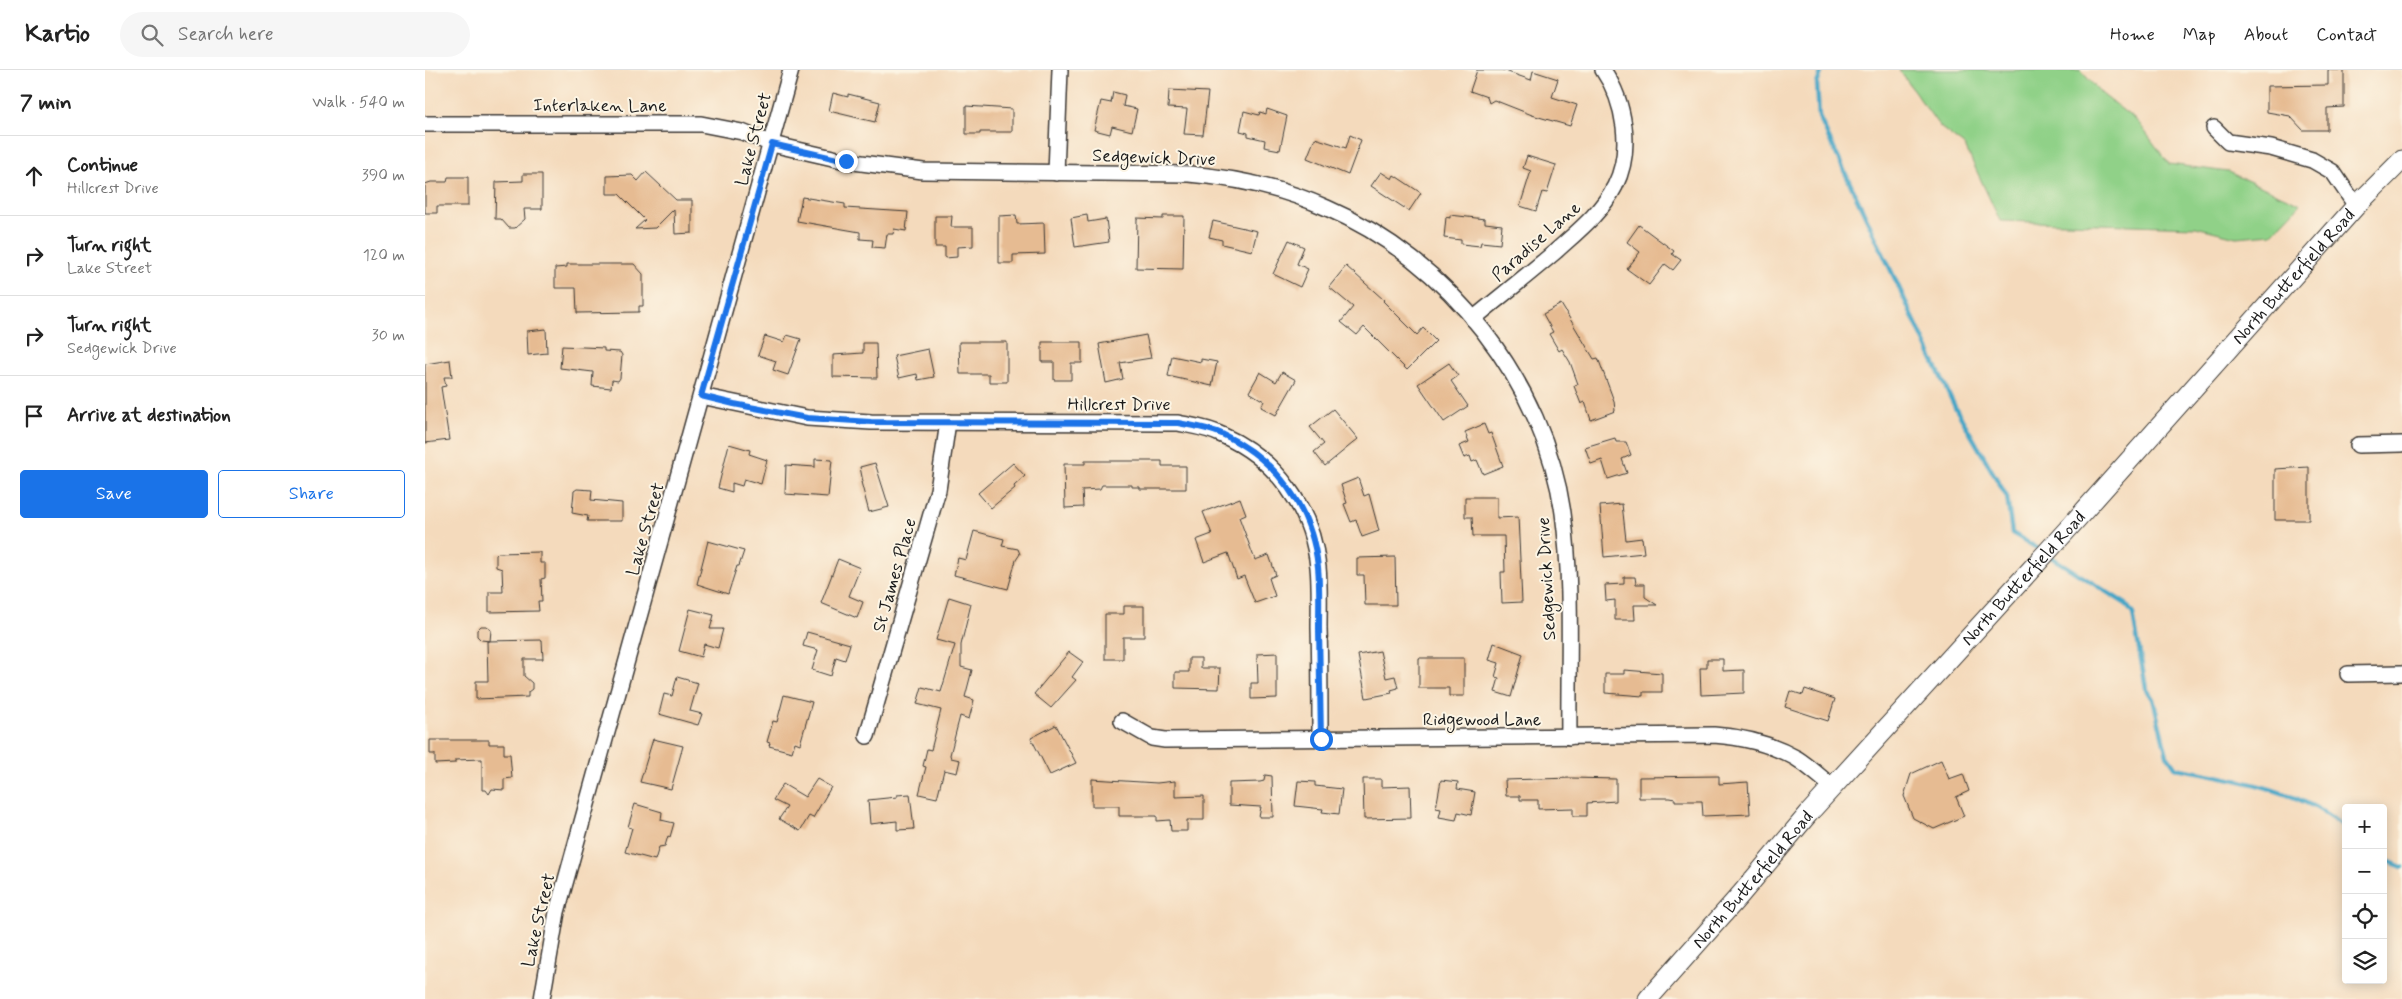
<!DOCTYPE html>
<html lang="en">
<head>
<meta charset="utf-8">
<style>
	body { margin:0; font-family:Mynerve,sans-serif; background:#f6f6f6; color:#222 }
	.controls { position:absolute; right:15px; bottom:15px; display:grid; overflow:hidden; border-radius:5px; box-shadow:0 2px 12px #0003 }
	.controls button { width:45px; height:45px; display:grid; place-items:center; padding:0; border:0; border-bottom:1px solid #e0e0e0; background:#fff; color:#222; font:25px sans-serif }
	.stop { position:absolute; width:15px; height:15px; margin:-11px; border:4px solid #1a73e8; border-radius:50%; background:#fff }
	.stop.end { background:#1a73e8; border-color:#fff; box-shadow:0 1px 5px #0008 }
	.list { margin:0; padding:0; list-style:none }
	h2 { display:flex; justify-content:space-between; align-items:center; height:65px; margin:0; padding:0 20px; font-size:21px }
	h2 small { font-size:16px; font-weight:400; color:#767676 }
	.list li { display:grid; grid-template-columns:32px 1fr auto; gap:15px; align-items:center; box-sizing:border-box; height:80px; padding:0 20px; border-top:1px solid #e0e0e0 }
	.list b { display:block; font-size:19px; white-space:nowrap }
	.list p { margin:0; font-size:16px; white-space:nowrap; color:#767676 }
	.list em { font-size:16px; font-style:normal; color:#767676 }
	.actions { display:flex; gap:10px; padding:15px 20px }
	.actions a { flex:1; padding:11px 0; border:1px solid #1a73e8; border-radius:5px; text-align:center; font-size:18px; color:#1a73e8 }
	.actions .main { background:#1a73e8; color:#fff }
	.icon { flex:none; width:28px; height:28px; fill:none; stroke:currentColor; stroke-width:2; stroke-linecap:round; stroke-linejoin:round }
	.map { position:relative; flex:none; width:1977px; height:929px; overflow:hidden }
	header { display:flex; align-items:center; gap:30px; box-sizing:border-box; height:70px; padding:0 25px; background:#fff; border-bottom:1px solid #e0e0e0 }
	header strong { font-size:24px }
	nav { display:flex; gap:28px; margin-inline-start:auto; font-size:18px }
	.search { width:350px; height:45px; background:#f6f6f6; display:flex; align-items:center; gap:12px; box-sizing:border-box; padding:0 18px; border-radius:28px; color:#767676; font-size:19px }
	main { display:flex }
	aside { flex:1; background:#fff }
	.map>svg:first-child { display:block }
	.green { fill:#90d188; stroke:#567652 }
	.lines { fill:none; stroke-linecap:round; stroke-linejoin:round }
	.stream { stroke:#47a6c6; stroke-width:4.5 }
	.building { fill:#e6bb92 }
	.minor-casing { stroke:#3c3834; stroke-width:18 }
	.major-casing { stroke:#3c3834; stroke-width:21 }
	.minor { stroke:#fff; stroke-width:15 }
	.major { stroke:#fff; stroke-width:19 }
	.route { stroke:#1a73e8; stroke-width:6 }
	.labels { text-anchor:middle; stroke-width:4; stroke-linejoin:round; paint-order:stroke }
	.street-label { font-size:18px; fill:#1c1c1c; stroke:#fcf5e5 }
</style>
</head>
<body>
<header>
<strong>Kartio</strong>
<div class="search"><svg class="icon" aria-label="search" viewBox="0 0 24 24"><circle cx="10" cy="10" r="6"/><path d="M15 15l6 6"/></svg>Search here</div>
<nav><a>Home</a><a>Map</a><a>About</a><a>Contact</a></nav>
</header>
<main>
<aside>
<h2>7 min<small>Walk · 540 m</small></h2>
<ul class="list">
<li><svg class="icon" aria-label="ahead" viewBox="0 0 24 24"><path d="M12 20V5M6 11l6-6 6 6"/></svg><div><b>Continue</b><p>Hillcrest Drive</p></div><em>390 m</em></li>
<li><svg class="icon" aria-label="right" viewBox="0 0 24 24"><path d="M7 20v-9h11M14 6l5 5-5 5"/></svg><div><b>Turn right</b><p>Lake Street</p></div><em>120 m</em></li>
<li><svg class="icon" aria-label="right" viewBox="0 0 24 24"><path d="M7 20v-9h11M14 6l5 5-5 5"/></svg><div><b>Turn right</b><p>Sedgewick Drive</p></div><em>30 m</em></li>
<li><svg class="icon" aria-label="arrive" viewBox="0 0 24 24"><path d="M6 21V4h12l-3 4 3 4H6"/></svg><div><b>Arrive at destination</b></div></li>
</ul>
<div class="actions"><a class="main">Save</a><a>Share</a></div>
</aside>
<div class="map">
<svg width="1977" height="929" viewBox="0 0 1977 929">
	<rect width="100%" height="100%" fill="#fcf5e5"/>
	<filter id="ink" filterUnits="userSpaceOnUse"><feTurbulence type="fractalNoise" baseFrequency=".02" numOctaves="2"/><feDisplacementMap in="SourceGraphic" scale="10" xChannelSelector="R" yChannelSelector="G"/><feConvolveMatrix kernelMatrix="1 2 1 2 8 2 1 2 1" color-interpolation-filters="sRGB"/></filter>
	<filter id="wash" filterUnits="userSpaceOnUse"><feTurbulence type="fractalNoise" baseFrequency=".0096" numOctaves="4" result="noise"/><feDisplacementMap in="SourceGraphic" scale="20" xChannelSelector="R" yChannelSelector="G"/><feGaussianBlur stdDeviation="1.12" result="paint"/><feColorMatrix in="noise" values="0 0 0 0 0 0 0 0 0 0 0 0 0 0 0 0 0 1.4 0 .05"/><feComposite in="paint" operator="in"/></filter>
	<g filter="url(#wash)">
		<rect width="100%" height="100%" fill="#f4dabc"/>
		<path class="green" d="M1474,0h181l22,24 36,28 31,42 59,8 73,32 -29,30 -36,3 -40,-10 -196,-6 -35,-75 -25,-19z"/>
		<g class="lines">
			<g class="stream">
				<path d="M1397,0l-5,14 2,33 136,290 52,90 5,36 30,18"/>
				<path d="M1626,487l75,47 7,10 13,74 7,11 14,56 9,13c54,10 129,22 170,61"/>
				<path d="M1958,789l19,8"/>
			</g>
		</g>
		<g id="blocks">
			<g class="building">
				<path d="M1052,0h25l29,10 2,-9 25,8 -6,18 25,8 -7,21 -38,-11 -38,-15 -5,3 -2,-6 -17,-6z"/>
				<path d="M1903,0h16v37l-17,1v22h-24l-13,-14 -23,-4v-26l61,-1z"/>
				<path d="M744,20l39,2 -5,43 -19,-1 3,-25 -19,-1z"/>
				<path d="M688,22l12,3 -2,11 14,3 -5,22 -20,-5 -2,8 -16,-4 7,-29 10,2z"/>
				<path d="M408,23l15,4v-3l32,8 -5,20 -46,-11z"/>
				<path d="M541,36l46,3v23h-32v2h-14z"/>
				<path d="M842,39l20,7 -7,34 -16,-3 1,-7 -17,-4v-3l-8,-2 4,-20 15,4 1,-3 6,2z"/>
				<path d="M925,65l11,5 -13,35 -41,-17 8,-20 31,10z"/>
				<path d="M1102,86l29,9 -9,28 -5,-1 -6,19 -16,-5 11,-35 -8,-3z"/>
				<path d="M221,102l30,28h16v33l-17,1 -1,-25 -19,19 -20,1 10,-9 -26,-26h-12v-18l25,-1 6,6z"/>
				<path d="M956,102l11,7 2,-4 27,18 -12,18 -38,-25z"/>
				<path d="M98,104h19v35h-18l1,10 -10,9h-6l-8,-9h-6l1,-37 27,-1z"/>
				<path d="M23,107h20v29h-31v7h-12v-29l6,-2h16z"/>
				<path d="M377,127l43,7v4l63,4 -2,19 -12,-2 -1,5h-6l-2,14 -13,-1 1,-7 -13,-1v-7l-63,-11z"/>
				<path d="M591,145l1,9 27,-1 1,31 -32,1v8h-14v-47z"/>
				<path d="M662,145l1,7 18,-3 3,23 -34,5 -4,-29z"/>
				<path d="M1025,145l35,4v4l17,2 -2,19 -19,-2 -1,4 -19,-2v-4l-17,-2 2,-21 4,1z"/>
				<path d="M510,146h17l-1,11h22v19l-16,1v10l-12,1v-11h-10z"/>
				<path d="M738,146h21l-1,53 -47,-1 1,-50 26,1z"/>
				<path d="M788,151l44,10 -5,20 -26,-6 -4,-1v-4l-13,-3z"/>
				<path d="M1214,155l35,26 -2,3 9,6 -8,10 -8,-6 -16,21 -22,-16 13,-17 -13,-10z"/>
				<path d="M864,170l15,7 -7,17 11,5 -8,18 -27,-13z"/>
				<path d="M142,194h67l9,10v32h-4v6l-62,1 -1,-25h-21v-20l12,-1z"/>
				<path d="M921,196l38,34 -1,1 34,34 6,-7 13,13 -29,29 -43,-43 -7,8 -16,-13 12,-15 -24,-20z"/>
				<path d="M1136,234l33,55 4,-1 16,43 1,10 -24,9 -6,-18 -4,2 -7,-18 4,-2 -8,-22 -8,-13 -3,2 -10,-17 4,-2 -10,-18z"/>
				<path d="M121,259l1,24 -19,2 -1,-24z"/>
				<path d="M362,265l14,4 -13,36 -15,-5 3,-9 -18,-6 7,-19 19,6z"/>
				<path d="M721,265l5,23 -31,5 3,16 -17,4 -7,-39z"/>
				<path d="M534,272h48v40h-18v-8h-29z"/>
				<path d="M617,272h40v21h-11v17h-17v-18h-12z"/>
				<path d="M438,273h13l1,35 -44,-1v-22l30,-2z"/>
				<path d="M137,276l42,2v3l16,1 2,3 -2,23 -2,3 -6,-1 -1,8 -19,-2 1,-14 -33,-4z"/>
				<path d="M503,279l6,28 -16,3 -1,-6 -18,4 -5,-22z"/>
				<path d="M747,286l29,6v-3l16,3 -5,24 -44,-10z"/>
				<path d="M25,290l2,17h-8l2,9 -5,1 8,53 -24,3v-79z"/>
				<path d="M1024,293l9,13 -7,5 17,25 -24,16 -26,-38z"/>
				<path d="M835,302l16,10 6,-10 14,8 -20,35 -15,-8 3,-6 -15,-9z"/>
				<path d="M908,339l25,30 -33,27 -11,-14 10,-8 -14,-17z"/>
				<path d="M1059,354l4,10 3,-1 12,33 -20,8 -6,-14 -5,2 -2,-6 -6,2 -5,-12 10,-4 -4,-10z"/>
				<path d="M1190,368l1,4h10l5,13 -9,4 5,14 -19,6 -6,-19 -11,4 -6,-17z"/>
				<path d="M304,374l21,6 -1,4 18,6 -6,24 -17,-5 -2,7 -10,-3v9l-14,-4z"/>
				<path d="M390,389l17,1 -4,37 -43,-3 1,-29 29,2z"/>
				<path d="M660,391h77v5h24v23h-46v-2h-8v-2h-30l-2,4 -18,1 1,17 -18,1 -1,-44h21z"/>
				<path d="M450,393l14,44 -20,5 -8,-30h2l-3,-15z"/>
				<path d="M588,393l12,13 -11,10 1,2 -24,20 -13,-15z"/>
				<path d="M1884,397v53h-34v-51z"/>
				<path d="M933,408l6,18 5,-2 10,37 -17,6 -6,-17 -5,2 -7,-18 3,-1 -6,-18z"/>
				<path d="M152,419l15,1 -1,10 31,3v18h-35l1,-5 -16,-3 2,-22z"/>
				<path d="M1040,427h32v21l21,-1 4,85 -20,1 -1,-31h4l-1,-36h-31l-1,-19h-7z"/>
				<path d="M815,428l6,16 -7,3 16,43 14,-5 7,20 -7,3 6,18 -20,7 -11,-27 -7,3 -9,-26 -24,9 -8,-22 16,-6 -9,-22z"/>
				<path d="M1197,434l4,36 16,-2 2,15 -40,4 -4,-51z"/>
				<path d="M549,461l30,8 -2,7 16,3 2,5 -4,6 -8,29 -54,-14 4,-17 8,2z"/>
				<path d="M283,471l36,10 -5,15h-2l-9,28 -31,-10z"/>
				<path d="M115,482v11h5v15l-4,1 1,22h-4l1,10 -50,1v-20h14l-1,-23 -6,-2v-12l2,-2z"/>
				<path d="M970,487l1,48h-31l-1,-30h-7v-17z"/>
				<path d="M413,489l22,9 -11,28 14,6 -6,16 -36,-15z"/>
				<path d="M1199,507h11l1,7h9v13l12,8h-23l1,15h-20v-20l-9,1 -1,-16 19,-1z"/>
				<path d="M524,527l22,7 -10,41v22l11,3 -7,27 9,3 -5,19 -9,-3 -10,39 1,3 9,2 -3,13 -13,-3 -7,28 -18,-4 7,-27 -3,-1 4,-17 4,1 10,-40 -24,-6 5,-17 19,5 14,-47 -19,-5z"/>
				<path d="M699,536h20v31h-21v22h-18v-45h19z"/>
				<path d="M265,539l24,6 -4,14h13l-5,19 -14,-4 -3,13 -22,-6z"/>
				<path d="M56,556h5l5,4 -1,11 -9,-1 -4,-4v-6z"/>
				<path d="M382,562l43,12 -5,16 -9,-3 -5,19 -19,-6 6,-20 -15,-4z"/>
				<path d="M117,570l1,19h-19v17l8,7v6l-4,3v5l-52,2v-18h12l-1,-40z"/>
				<path d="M1069,573l29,11 -12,43 -16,-5 4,-14 -4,-1 4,-14 -10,-3z"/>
				<path d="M955,581l6,27 9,-2 3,12 -7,2 1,3 -26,5 -8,-43z"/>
				<path d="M644,582l14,10 -11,15 4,3 -25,28 -17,-14z"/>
				<path d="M852,583v45l-26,1v-16h7l-1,-29z"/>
				<path d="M764,588h12v10h19l-1,21 -44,-1v-16h14z"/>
				<path d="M994,588h45v38h-15v-8h-30z"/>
				<path d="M1282,589h16v12l21,-1v23l-43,2 -1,-27h7z"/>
				<path d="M1199,600l38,3v19h-19v4l-38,-3v-19h19z"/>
				<path d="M252,607l21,6 -8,28 12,3 -4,11 -39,-11 5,-20 8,2z"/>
				<path d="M1380,619l30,10 -7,22 -43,-14 5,-16 13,4z"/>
				<path d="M359,625l28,7 -12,42 -5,-2 -3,10 -23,-6 1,-3 -3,-1 6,-21 4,1z"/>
				<path d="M631,655l20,38 -26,12 -19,-37z"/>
				<path d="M228,669l30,7 -12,43 -31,-7z"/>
				<path d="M5,670h59v4h15v10h6l2,24 -8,1v11l-12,-1 -3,5 -3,-4h-4v-31l-27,1v3l-20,1v-10h-5z"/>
				<path d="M1516,690l8,19 14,-5 6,17 -13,6 8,19 -30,13 -21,-11 -9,-22 7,-22z"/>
				<path d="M840,705l7,1 1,41h-14l2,-10 -32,-2v-22l31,-1 4,-1z"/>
				<path d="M1294,706v8l29,-2 2,32 -47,2 -1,-15h-27v-2l-6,-1h-30v-21z"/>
				<path d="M1147,708l44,1v22l-29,2v13h-14v-8l-35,1v-9h-18v-4h-14l-1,-16z"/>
				<path d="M392,709l14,8 -18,31 -4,-2 -9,15 -21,-12 8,-12 -14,-7 10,-16 22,13z"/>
				<path d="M667,709l65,4 18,-2v16l29,-1v24h-17v11h-16l-1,-11 -13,1v-5h-38v-10h-27z"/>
				<path d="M938,709h18v8l29,-1 1,32 -47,1z"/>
				<path d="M1016,710l17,2 -1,7 18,3 -4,23 -13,-3 -2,8 -17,-3 2,-8 -5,-1z"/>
				<path d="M873,711l17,1v4l27,3 -3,25 -17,-2 1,-3 -28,-3z"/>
				<path d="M485,724l4,35 -17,1v-9l-27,3 -2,-24 29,-3v-2z"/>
				<path d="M210,734l27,8 -1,8 13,3 -4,14 -2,-1 -3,10 -6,1 -4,13 -30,-8 7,-24 -4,-1z"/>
			</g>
		</g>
	</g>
	<g filter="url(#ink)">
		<use href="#blocks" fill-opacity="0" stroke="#3c3834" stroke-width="1"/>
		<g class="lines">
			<defs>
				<g id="minor">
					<path d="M0,54h276l41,8 30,12 74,17 77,10 266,3c47,4 94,14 138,34 121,52 217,174 236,305 10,74 5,150 6,224"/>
					<path d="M1789,58l14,14 43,6 41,12 21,12 23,34"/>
					<path d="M631,103l4,-103"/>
					<path d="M1048,249c28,-23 56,-45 83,-68 22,-20 45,-38 59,-65 18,-36 10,-84 -12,-116"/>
					<path d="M276,326l106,22 64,4 307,1c15,3 31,5 44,12 54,24 90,73 96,132 2,20 1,41 1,61 1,37 1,74 1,111"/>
					<path d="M1933,375l44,-1"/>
					<path d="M1923,604l54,-1"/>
					<path d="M697,651l30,17 13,2 549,-5c29,2 57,9 82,23 13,8 25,20 37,29"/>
					<path d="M442,666l71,-246 10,-68"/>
					<path d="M117,929l15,-87 234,-842"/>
				</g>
				<g id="major">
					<path id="s1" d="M1223,929l93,-105 68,-81 258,-283 289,-324 46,-46"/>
				</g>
			</defs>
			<use href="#minor" class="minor-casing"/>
			<use href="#major" class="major-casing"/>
			<use href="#minor" class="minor"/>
			<use href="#major" class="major"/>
		</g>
	</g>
	<g class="lines" filter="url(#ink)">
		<path class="route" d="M421,91l-74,-17 -71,252 33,8 73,14 64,4 307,1c15,3 31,5 44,11 54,25 90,74 96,133 2,20 1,41 1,61 1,37 1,74 2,111"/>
	</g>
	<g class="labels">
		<g class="street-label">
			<text x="175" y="41">Interlaken Lane</text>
			<text transform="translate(328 69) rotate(-75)" y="6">Lake Street</text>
			<text transform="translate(729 87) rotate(2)" y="6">Sedgewick Drive</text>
			<text transform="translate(1111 171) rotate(-41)" y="6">Paradise Lane</text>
			<text dy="6" stroke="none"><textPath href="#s1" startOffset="969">North Butterfield Road</textPath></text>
			<text x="694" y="340">Hillcrest Drive</text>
			<text transform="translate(220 459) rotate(-74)" y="6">Lake Street</text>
			<text transform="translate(469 505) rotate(-74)" y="6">St James Place</text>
			<text dy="6" stroke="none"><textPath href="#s1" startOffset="564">North Butterfield Road</textPath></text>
			<text transform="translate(1121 509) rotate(-93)" y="6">Sedgewick Drive</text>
			<text x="1057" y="655">Ridgewood Lane</text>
			<text dy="6" stroke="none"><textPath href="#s1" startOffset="159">North Butterfield Road</textPath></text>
			<text transform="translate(113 850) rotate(-77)" y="6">Lake Street</text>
		</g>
	</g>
</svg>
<div class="controls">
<button>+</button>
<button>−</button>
<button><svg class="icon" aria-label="locate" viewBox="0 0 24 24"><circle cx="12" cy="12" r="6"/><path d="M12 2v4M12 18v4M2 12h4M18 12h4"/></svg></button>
<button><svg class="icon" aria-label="layers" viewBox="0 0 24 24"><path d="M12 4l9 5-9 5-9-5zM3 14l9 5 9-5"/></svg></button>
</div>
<div class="stop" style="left:896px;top:669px"></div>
<div class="stop end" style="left:421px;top:91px"></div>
</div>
</main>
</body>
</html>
